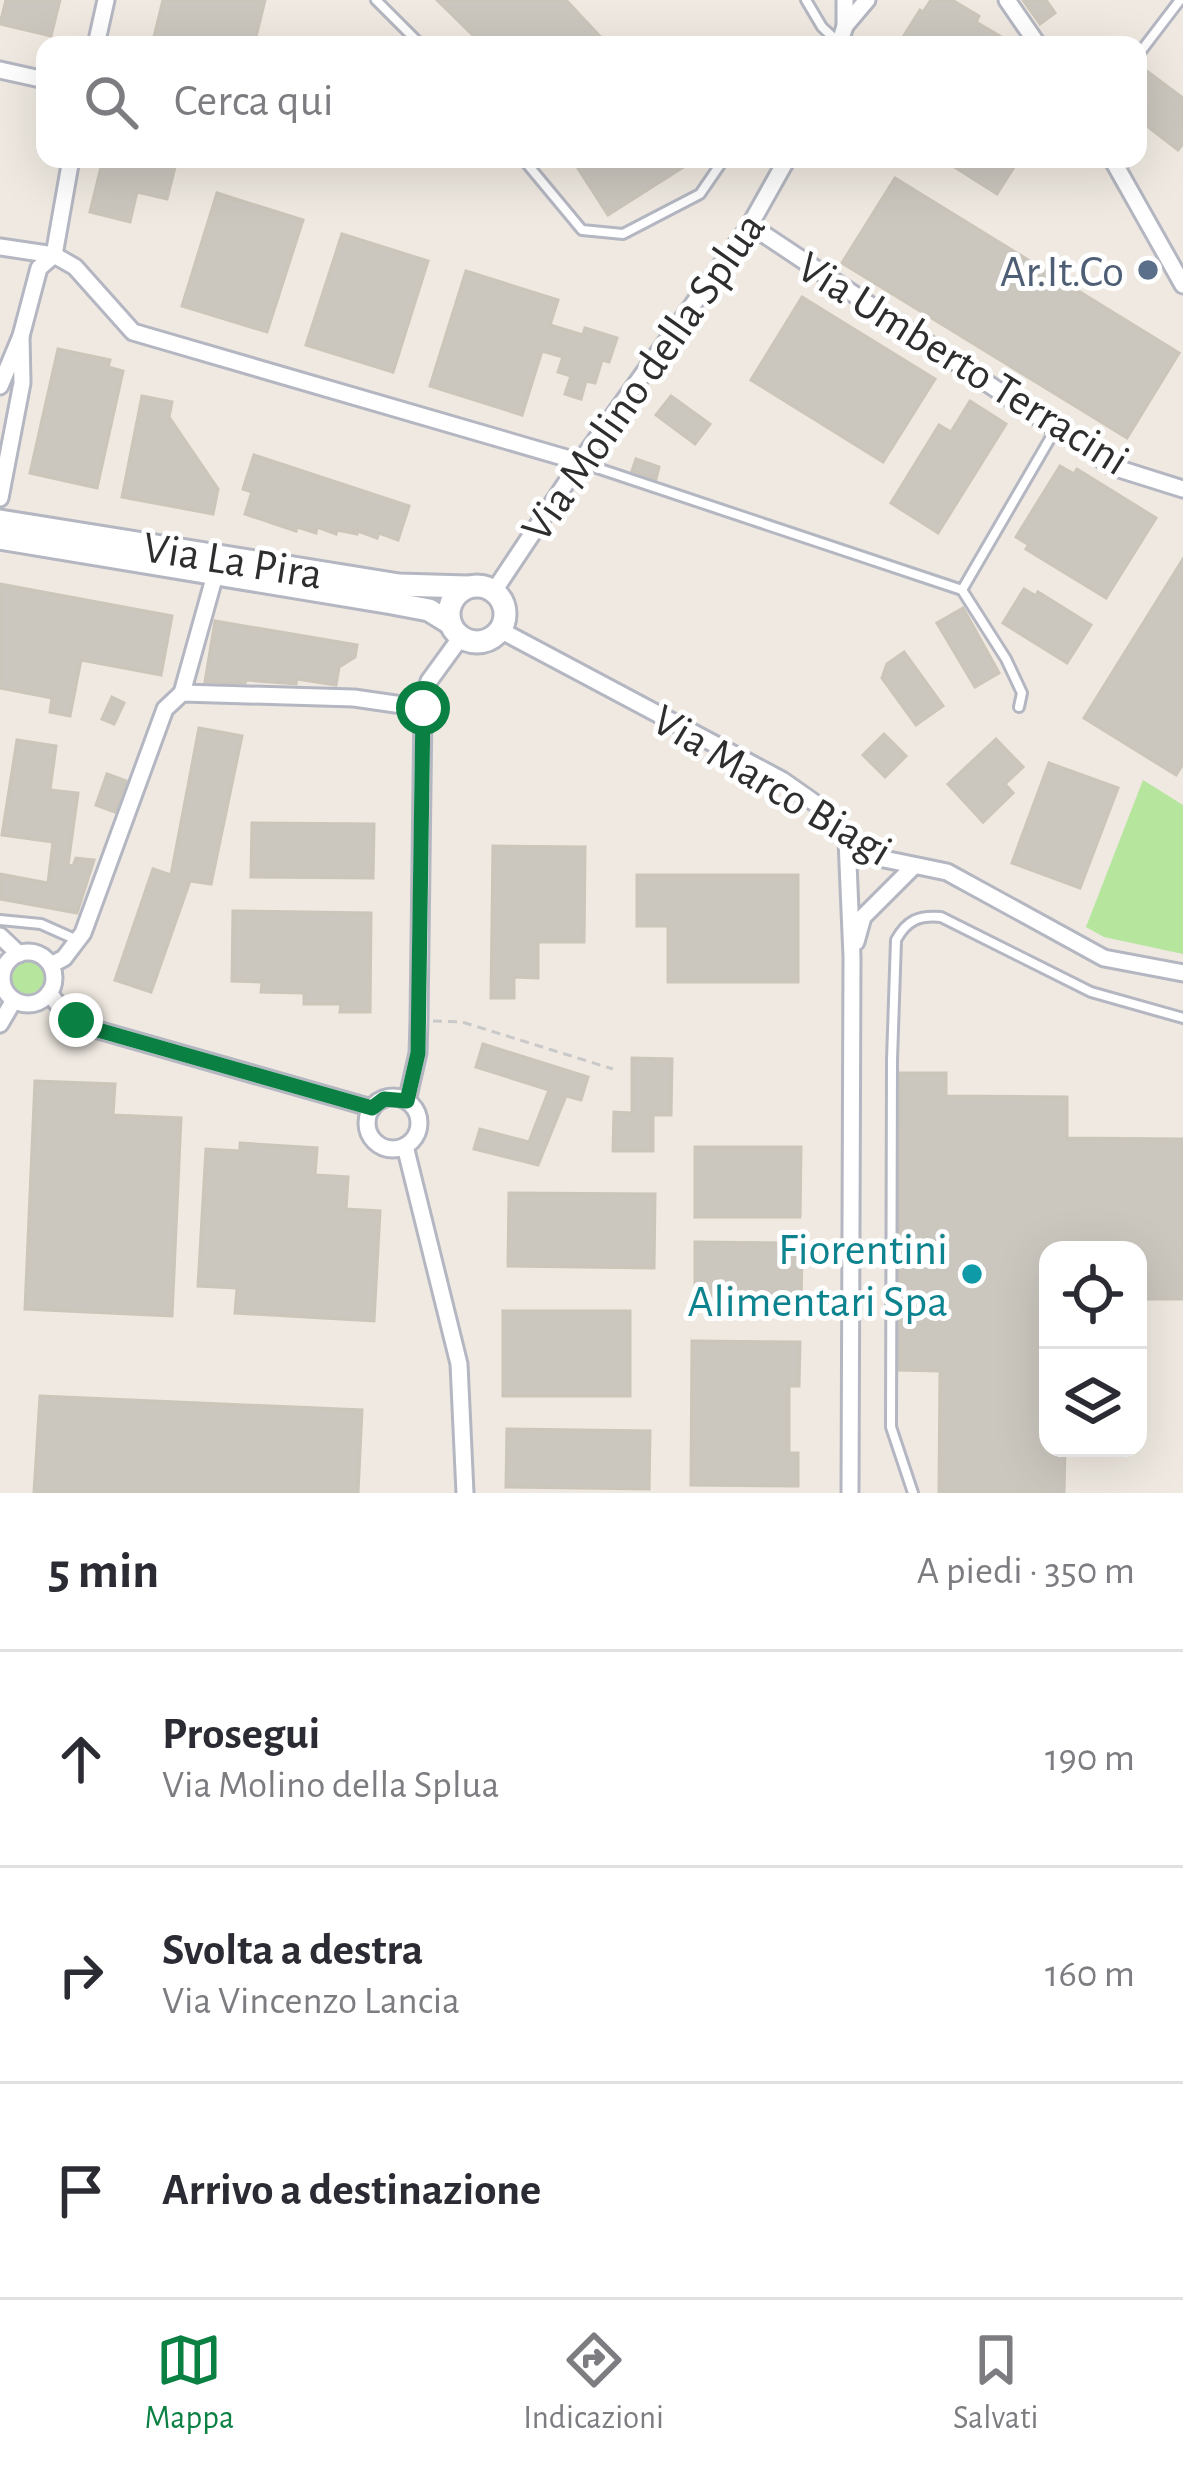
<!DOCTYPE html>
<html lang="it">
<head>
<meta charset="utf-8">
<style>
	body { margin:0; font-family:"Alegreya Sans",sans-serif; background:#f7f7f7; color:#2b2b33 }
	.controls { position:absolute; right:36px; bottom:36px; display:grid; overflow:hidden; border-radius:24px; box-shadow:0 12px 48px #0002 }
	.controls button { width:108px; height:108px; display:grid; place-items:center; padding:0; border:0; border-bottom:3px solid #e1e1e2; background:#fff; color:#2b2b33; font:60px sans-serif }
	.stop { position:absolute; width:36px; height:36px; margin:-27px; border:9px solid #0b8043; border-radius:50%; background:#fff }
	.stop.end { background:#0b8043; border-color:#fff; box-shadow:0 3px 12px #0008 }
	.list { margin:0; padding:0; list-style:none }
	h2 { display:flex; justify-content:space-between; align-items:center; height:156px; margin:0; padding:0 48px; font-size:51px }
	h2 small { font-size:39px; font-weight:400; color:#7c7c81 }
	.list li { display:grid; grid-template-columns:78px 1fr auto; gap:36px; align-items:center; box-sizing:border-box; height:216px; padding:0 48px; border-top:3px solid #e1e1e2 }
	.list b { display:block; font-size:45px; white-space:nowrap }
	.list p { margin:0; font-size:39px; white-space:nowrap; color:#7c7c81 }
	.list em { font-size:39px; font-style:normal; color:#7c7c81 }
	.icon { flex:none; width:66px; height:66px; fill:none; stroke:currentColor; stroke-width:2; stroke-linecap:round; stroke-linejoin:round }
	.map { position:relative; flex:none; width:1183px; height:1493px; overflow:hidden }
	.search { position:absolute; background:#fff; box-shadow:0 12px 48px #0002; left:36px; right:36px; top:36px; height:132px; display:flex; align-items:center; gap:30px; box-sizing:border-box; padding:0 42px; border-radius:24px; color:#7c7c81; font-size:45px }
	.sheet { height:804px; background:#fff }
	nav { display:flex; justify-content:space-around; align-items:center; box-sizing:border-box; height:168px; border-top:3px solid #e1e1e2; background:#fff; font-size:33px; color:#7c7c81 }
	nav a { display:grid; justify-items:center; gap:6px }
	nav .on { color:#0b8043 }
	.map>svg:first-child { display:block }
	.green { fill:#b6e59e }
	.building { fill:#cbc7bf; stroke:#cbc5ba; stroke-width:3 }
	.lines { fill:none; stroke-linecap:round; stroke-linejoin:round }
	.lane-casing { stroke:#b4b7c1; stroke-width:14 }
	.street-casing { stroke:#b4b7c1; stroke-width:21 }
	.secondary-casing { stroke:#b4b7c1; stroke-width:27 }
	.path { stroke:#c9c9c9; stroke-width:3; stroke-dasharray:9 6; stroke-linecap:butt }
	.lane { stroke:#fff; stroke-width:8 }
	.street { stroke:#fff; stroke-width:15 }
	.secondary { stroke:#fff; stroke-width:21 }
	.route { stroke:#0b8043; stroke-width:15 }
	.service-dot { fill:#5c6f8a; stroke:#fff; stroke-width:4.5 }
	.culture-dot { fill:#0f9aa8; stroke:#fff; stroke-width:4.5 }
	.labels { text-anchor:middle; stroke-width:10; stroke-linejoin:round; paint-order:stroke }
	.service-label { font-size:45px; fill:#4e5e75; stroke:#fff; text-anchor:end }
	.street-label { font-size:45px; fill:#2e2e2e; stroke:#fff }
	.culture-label { font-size:45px; fill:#0d838f; stroke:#fff; text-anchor:end }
</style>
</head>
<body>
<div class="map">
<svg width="1183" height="1493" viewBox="0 0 1183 1493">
	<rect width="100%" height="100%" fill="#efe9e1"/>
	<g class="green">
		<path d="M1143,780l40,25v149l-79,-17 -18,-10z"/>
		<circle cx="27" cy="977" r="17"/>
	</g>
	<g class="building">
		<path d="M6,0h54l-9,36 -51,-12z"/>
		<path d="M163,0h102l-11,45h-102z"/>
		<path d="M437,0h129l42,45h-125z"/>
		<path d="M931,0h21l27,16 -3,6 39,23h-117l22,-35 3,2z"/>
		<path d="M1023,0h23l9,13 -15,11z"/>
		<path d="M1144,69l39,29v46l-5,6 -40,-31v-42z"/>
		<path d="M103,159h74l-10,40 -30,-7 -7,30 -40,-10z"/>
		<path d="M572,159h124l-88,56z"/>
		<path d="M942,159h77l-22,35z"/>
		<path d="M895,178l284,175 -52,85 -285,-175z"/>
		<path d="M217,193l86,27 -36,112 -85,-26z"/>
		<path d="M342,234l86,27 -35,111 -87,-27z"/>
		<path d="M466,271l92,29 -8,25 33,10 2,-7 32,10 -8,24 -7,-2 -7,23 -9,-2 -5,18 -16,-5 6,-18 -13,-4 5,-15 -21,-6 -20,64 -92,-29z"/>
		<path d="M802,297l133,82 -52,83 -132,-82z"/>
		<path d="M58,349l52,11 -2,7 15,4 -26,117 -67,-15z"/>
		<path d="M142,396l30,6 -3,15 49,72 -5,25 -91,-17z"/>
		<path d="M671,396l39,28 -15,20 -39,-29z"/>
		<path d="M970,401l36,23 -68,109 -47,-30 48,-78 12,7z"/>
		<path d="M254,455l155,51 -11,34 -19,-7 -2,5 -19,-7 -1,3 -20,-4 -1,4 -19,-7 -1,6 -19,-6 -1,4 -51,-17 7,-22 -9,-3z"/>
		<path d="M636,459l23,8 -3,12 -24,-8z"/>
		<path d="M1060,466l14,8 3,-5 79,49 -50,80 -80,-49 3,-4 -13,-8z"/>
		<path d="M1183,559v205l-7,11 -92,-57z"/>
		<path d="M0,584l172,32 -11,59 -80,-15 -11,56 -20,-4 2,-14 -52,-10z"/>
		<path d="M1024,589l12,7 2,-4 53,33 -24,38 -64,-40z"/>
		<path d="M963,608l36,65 -24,14 -38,-64z"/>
		<path d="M215,621l142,24 -2,12 -16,10 -3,18 -39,-6 -1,5 -50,-4 -1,3 -40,-1z"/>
		<path d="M904,652l39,54 -27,19 -34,-47 5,-14z"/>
		<path d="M112,697l12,6 -10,21 -12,-5z"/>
		<path d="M199,728l43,8 -31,148 -21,-3 -39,111 -36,-12 38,-111 18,6z"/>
		<path d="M884,734l22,22 -21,21 -22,-22z"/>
		<path d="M996,739l27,28 -18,17 8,9 -30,29 -35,-38z"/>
		<path d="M17,740l39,6 -6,44 28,3 -10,72 5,1 3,-8 18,2 -17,53 -77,-14v-25l48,9 5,-41 -51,-7z"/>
		<path d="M1049,763l69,25 -38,100 -68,-25z"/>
		<path d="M107,774l19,7 -11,31 -19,-7z"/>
		<path d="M252,823l122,1 -1,54 -122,-1z"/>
		<path d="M493,846l92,1 -1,95h-46v36l-24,-1v21h-23z"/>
		<path d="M637,875h161v107h-130v-56h-31z"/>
		<path d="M233,911l138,2 -1,99h-30l1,-8h-37v-11l-43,-1 1,-10 -30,-1z"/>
		<path d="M483,1044l105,33 -7,23 -15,-4 -28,69 -64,-16 6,-20 49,13 20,-52 -73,-23z"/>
		<path d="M632,1058l40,1 -1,56h-18v36h-40l1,-39 18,1z"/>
		<path d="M900,1073h46v23l121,1v41l116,1v160h-45v-49h-90v198h17l-1,45h-125l1,-122 -41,-1z"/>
		<path d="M35,1081l80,3 -2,31 68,3 -9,198 -147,-7z"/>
		<path d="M240,1143l77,5 -2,27 33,2 -2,32 34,2 -6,110 -139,-8 2,-25 -39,-2 8,-137 34,2z"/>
		<path d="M695,1147h106l-1,70h-105z"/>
		<path d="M509,1193l146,1 -1,74 -146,-2z"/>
		<path d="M695,1242l107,1 -1,67 -106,-1z"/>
		<rect x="503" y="1311" width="127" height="85"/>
		<path d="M692,1341l108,1 -1,44h-10v67h9v33l-107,-1z"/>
		<path d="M40,1396l322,14 -4,83h-324z"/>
		<path d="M507,1429l143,2 -1,58 -143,-2z"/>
	</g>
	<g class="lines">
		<defs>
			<g id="lane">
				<path d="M376,0l45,45"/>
				<path d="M806,0l16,27 15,14"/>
				<path d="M1138,55l42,-55"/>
				<path d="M523,159l59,71 41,4 77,-40 24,-35"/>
				<path d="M582,463l380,127 44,69 16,34 -3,14"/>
				<path d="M962,590l93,-160"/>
				<path d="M0,920l41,4 36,16"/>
				<path d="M913,1493l-22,-66 1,-367 4,-120c11,-20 23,-25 45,-23l150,75 92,26"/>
			</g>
			<g id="street">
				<path d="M1007,0l31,45"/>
				<path d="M845,26l22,-26"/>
				<path d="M96,45l10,-45"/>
				<path d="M839,45l6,-19v-26"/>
				<path d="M0,70l45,10"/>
				<path d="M1112,159l71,126"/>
				<path d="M750,225l363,242 70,22"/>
				<path d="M0,247l54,8 21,12 58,65 447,130"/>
				<path d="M21,336l18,-68 15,-13 17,-96"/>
				<path d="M0,386l21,-50 1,47 -22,115"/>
				<path d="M494,591l86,-129 170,-237 37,-66"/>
				<path d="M500,630l282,150 47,33 18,27 37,19 63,13 157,86 79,15"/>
				<path d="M182,693l33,-118"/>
				<path d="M847,840l5,117 -2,536"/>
				<path d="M0,936l19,18"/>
				<path d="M856,942l7,-25 51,-51"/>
				<circle cx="28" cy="978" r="26"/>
				<path d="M51,965l13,-7 19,-25 82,-224 17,-16 172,5 69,10"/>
				<path d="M49,993l15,19 27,16 281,80"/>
				<path d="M0,1024l14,-24"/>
				<circle cx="393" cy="1123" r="26"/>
				<path d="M407,1101l11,-48 1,-33 4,-312 6,-27 32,-44"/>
				<path d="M405,1146l54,218 6,129"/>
			</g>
			<g id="secondary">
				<path d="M0,521l399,64 68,2"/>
				<path d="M0,538l392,65 37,7 21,13"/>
				<circle cx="477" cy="614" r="28"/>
			</g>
		</defs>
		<use href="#lane" class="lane-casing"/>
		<use href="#street" class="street-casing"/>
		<use href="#secondary" class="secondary-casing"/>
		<path class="path" d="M433,1021l29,1 151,47"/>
		<use href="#lane" class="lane"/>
		<use href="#street" class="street"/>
		<use href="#secondary" class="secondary"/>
	</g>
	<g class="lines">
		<path class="route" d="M76,1020l15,8 281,80 12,-9 23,2 11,-48 5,-345"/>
	</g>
	<circle class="service-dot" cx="1148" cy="270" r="12"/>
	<circle class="culture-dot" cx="972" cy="1274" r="12"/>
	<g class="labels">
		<g class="service-label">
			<text x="1124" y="286">Ar.It.Co</text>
		</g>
		<g class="street-label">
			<text transform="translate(964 362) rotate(32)" y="16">Via Umberto Terracini</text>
			<text transform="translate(642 376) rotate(-55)" y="16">Via Molino della Splua</text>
			<text transform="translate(233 559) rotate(9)" y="16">Via La Pira</text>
			<text transform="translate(773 784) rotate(31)" y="16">Via Marco Biagi</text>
		</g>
		<g class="culture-label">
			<text x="948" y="1264">Fiorentini<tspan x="948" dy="52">Alimentari Spa</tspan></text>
		</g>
	</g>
</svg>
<div class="controls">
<button><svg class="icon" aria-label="locate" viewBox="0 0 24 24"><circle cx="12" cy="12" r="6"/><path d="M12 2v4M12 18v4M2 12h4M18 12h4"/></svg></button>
<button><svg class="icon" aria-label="layers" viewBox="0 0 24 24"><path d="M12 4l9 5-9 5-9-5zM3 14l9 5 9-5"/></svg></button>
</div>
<div class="stop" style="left:423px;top:708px"></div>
<div class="stop end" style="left:76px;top:1020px"></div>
<div class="search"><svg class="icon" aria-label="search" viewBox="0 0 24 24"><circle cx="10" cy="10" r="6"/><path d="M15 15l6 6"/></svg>Cerca qui</div>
</div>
<section class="sheet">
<h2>5 min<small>A piedi · 350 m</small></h2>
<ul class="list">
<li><svg class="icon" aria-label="ahead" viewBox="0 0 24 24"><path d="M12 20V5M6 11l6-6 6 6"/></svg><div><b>Prosegui</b><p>Via Molino della Splua</p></div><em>190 m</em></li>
<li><svg class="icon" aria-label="right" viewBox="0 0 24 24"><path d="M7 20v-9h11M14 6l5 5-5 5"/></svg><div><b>Svolta a destra</b><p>Via Vincenzo Lancia</p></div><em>160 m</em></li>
<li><svg class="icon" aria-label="arrive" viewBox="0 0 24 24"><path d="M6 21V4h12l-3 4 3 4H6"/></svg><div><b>Arrivo a destinazione</b></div></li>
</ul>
</section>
<nav>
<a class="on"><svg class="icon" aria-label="map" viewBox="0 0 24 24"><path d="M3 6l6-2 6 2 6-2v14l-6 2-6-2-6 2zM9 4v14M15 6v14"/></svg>Mappa</a>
<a><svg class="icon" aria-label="directions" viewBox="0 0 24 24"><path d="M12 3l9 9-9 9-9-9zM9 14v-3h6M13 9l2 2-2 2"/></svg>Indicazioni</a>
<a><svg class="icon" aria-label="saved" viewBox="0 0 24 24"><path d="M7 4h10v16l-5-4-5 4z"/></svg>Salvati</a>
</nav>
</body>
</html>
